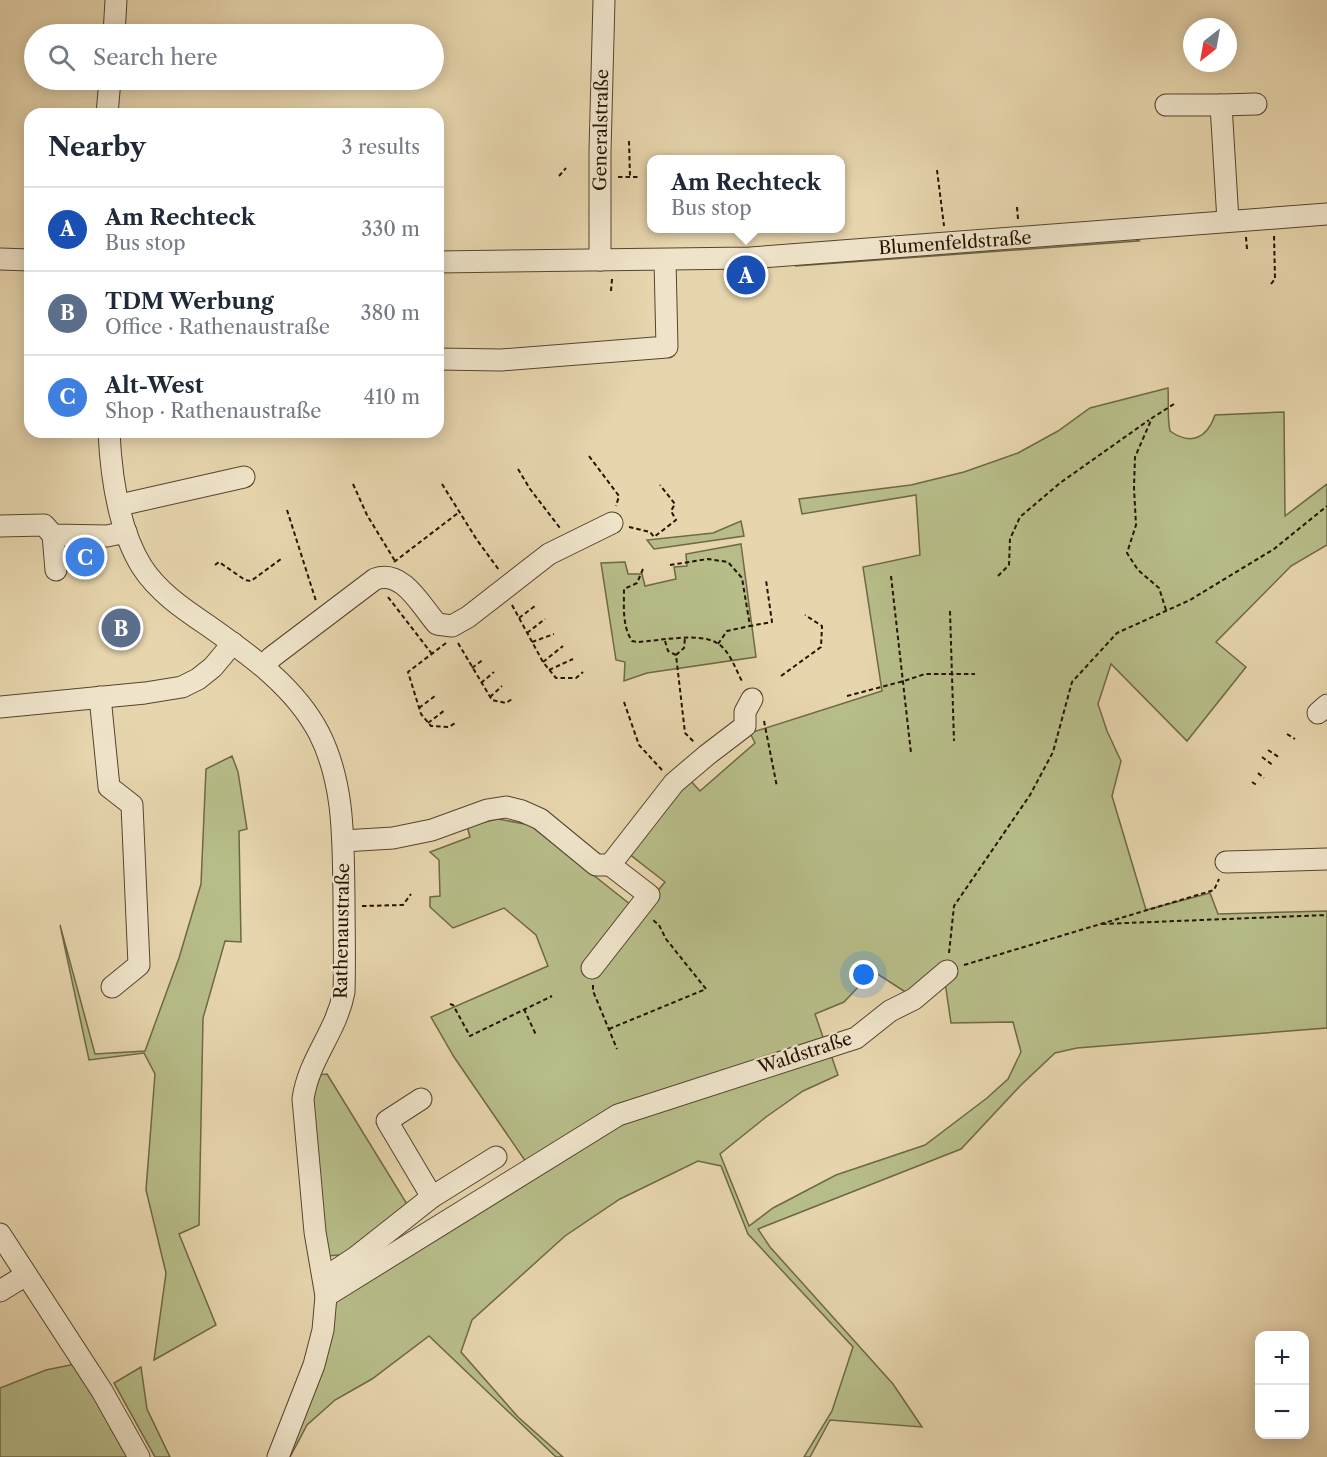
<!DOCTYPE html>
<html lang="en">
<head>
<meta charset="utf-8">
<style>
	body { margin:0; font-family:"Libre Caslon Text",serif; background:#f6f6f7; color:#1f2937 }
	.controls { position:absolute; right:18px; bottom:18px; display:grid; overflow:hidden; border-radius:12px; box-shadow:0 3px 15px #0003 }
	.controls button { width:54px; height:54px; display:grid; place-items:center; padding:0; border:0; border-bottom:2px solid #e0e1e3; background:#fff; color:#1f2937; font:30px sans-serif }
	.compass { position:absolute; left:1183px; top:18px; width:54px; height:54px; border-radius:50%; background:#fff; box-shadow:0 3px 15px #0003; rotate:211deg }
	.you { position:absolute; left:864px; top:975px; width:21px; height:21px; margin:-15px; border:4px solid #fff; border-radius:50%; background:#1a73e8; box-shadow:0 0 0 9px #1a73e833 }
	.badge { display:grid; place-items:center; width:39px; height:39px; border-radius:50%; background:#d93025; color:#fff; font-size:20px; font-weight:700 }
	.pin { position:absolute; translate:-50% -50%; border:3px solid #fff; box-shadow:0 2px 6px #0006 }
	.popup { position:absolute; left:647px; top:155px; width:198px; height:78px; box-sizing:border-box; display:grid; place-content:center; border-radius:12px; background:#fff; filter:drop-shadow(0 2px 4px #0005); font-size:20px; white-space:nowrap; color:#747a83 }
	.popup b { font-size:22px; color:#1f2937 }
	.popup::after { content:''; position:absolute; left:50%; top:100%; margin-left:-12px; border:12px solid transparent; border-top-color:#fff }
	.list { margin:0; padding:0; list-style:none }
	h2 { display:flex; justify-content:space-between; align-items:center; height:78px; margin:0; padding:0 24px; font-size:26px }
	h2 small { font-size:20px; font-weight:400; color:#747a83 }
	.list li { display:grid; grid-template-columns:39px 1fr auto; gap:18px; align-items:center; box-sizing:border-box; height:84px; padding:0 24px; border-top:2px solid #e0e1e3 }
	.list b { display:block; font-size:22px; white-space:nowrap }
	.list p { margin:0; font-size:20px; white-space:nowrap; color:#747a83 }
	.list em { font-size:20px; font-style:normal; color:#747a83 }
	.icon { flex:none; width:33px; height:33px; fill:none; stroke:currentColor; stroke-width:2; stroke-linecap:round; stroke-linejoin:round }
	.map { position:relative; flex:none; width:1327px; height:1457px; overflow:hidden }
	.search { position:absolute; background:#fff; box-shadow:0 3px 15px #0003; left:24px; top:24px; width:420px; height:66px; display:flex; align-items:center; gap:15px; box-sizing:border-box; padding:0 21px; border-radius:33px; color:#747a83; font-size:22px }
	.panel { position:absolute; background:#fff; box-shadow:0 3px 15px #0003; left:24px; top:108px; width:420px; height:330px; border-radius:18px }
	.map>svg:first-child { display:block }
	.green { fill:#b7bd89; stroke:#6e6846; stroke-width:1.5 }
	.lines { fill:none; stroke-linecap:round; stroke-linejoin:round }
	.minor-casing { stroke:#56442d; stroke-width:23 }
	.path { stroke:#251302; stroke-width:2; stroke-dasharray:4.5 3; stroke-linecap:butt }
	.minor { stroke:#efe4ca; stroke-width:21 }
	.labels { text-anchor:middle; stroke-width:4.5; stroke-linejoin:round; paint-order:stroke }
	.street-label { font-size:18px; fill:#251302; stroke:#efe4ca }
</style>
</head>
<body>
<div class="map">
<svg width="1327" height="1457" viewBox="0 0 1327 1457">
	<rect width="100%" height="100%" fill="#e7d5ad"/>
	<filter id="stains"><feTurbulence type="fractalNoise" baseFrequency=".00333" numOctaves="4"/><feColorMatrix values="0 0 0 0 .2 0 0 0 0 .09 0 0 0 0 .02 0 0 0 .5 -.17"/></filter>
	<radialGradient id="worn" r=".72"><stop offset=".6" stop-color="#630" stop-opacity="0"/><stop offset="1" stop-color="#630" stop-opacity=".3"/></radialGradient>
	<g class="green">
		<path d="M1131,236l8,5 -343,25 1,-3z"/>
		<path d="M1168,388c1,15 -1,29 2,43 21,15 37,7 45,-16l69,-3 1,104 42,-32v61l-36,21 -75,76 30,25 -59,74 -76,-77 -13,40 9,27 14,30 -9,35 34,114 64,-17 8,21 109,-3v117l-250,20 -22,5 -34,32 -60,64 -203,80 12,18 123,137 29,43 -92,-7 -20,37h-6l28,-46 21,-64 -105,-113 -27,-68 -23,-5 -78,38 -55,37 -93,84 -11,32 57,65 45,40h-7l-127,-121 -57,43 -37,21 -28,25 -17,32h-6l39,-88 11,-74 263,-165 233,-78 8,23 -35,16 -37,26 -46,37 29,72 24,-18 63,-33 89,-30 62,-47 21,-19 13,-27 -8,-30 -62,1 -6,-41 6,-9 -8,-8 -36,28 -48,-31 -3,18 4,5 -16,17 -29,12 9,26 -178,59 -49,21 -71,42 -72,-105 -23,-40 117,-51 -12,-31 -32,-27 -51,20 -23,-21v-10l10,-1 -1,-36 -9,-8 40,-15 -3,-11 31,-7 32,6 110,87 25,-30 -37,-29 42,-54 19,-20 11,12 55,-48 -5,-10 132,-42 -19,-124 57,-12 -4,-60 -114,19 -3,-15 112,-14 53,-13 54,-19 40,-22 32,-23z"/>
		<path d="M741,521l3,15 -90,13 -7,-9 66,-7z"/>
		<path d="M741,544l15,113 -109,16 -23,8 1,-19 -9,-2 -15,-97 24,-1 3,12h14l3,12 31,-7 -2,-12 13,-1 -1,-12z"/>
		<path d="M232,756l6,16 9,57 -8,2 2,111 -16,-1 -22,77 -4,207 -20,9 37,91 -62,35 12,-87 -20,-83 9,-116 -11,-21 -55,7 -29,-135 35,129 50,-3 34,-93 22,-74 5,-115z"/>
		<path d="M327,1074l83,135 -58,45 -25,2 -17,-155 7,-26z"/>
		<path d="M75,1364l52,93h-127v-69l46,-18z"/>
		<path d="M141,1367l6,42 23,48h-15l-41,-74z"/>
	</g>
	<g class="lines">
		<defs>
			<g id="minor">
				<path d="M114,34l2,-34"/>
				<path d="M1166,105h55l7,116"/>
				<path d="M1221,105l35,-1"/>
				<path d="M107,114l3,-34"/>
				<path d="M0,259l30,1"/>
				<path d="M600,260v-109l4,-151"/>
				<path d="M438,262l312,-4 577,-44"/>
				<path d="M438,359l63,1 166,-13 -2,-86"/>
				<path d="M109,432c2,43 10,98 33,135 17,26 43,43 68,60 41,29 85,60 109,106 26,51 24,109 25,164 0,32 1,64 0,95 -8,41 -35,66 -41,107l12,133 11,64 -3,34 -9,35 -36,92"/>
				<path d="M120,505l124,-28"/>
				<path d="M0,526l44,-1 9,10 54,1 19,-4"/>
				<path d="M53,535l3,35"/>
				<path d="M263,666l9,-9 103,-78c28,-10 46,27 62,45l15,2 16,-9 81,-63 63,-31"/>
				<path d="M100,697l9,90 23,18 7,160 -27,22"/>
				<path d="M0,707l145,-14 37,-6 16,-8 15,-12 20,-24"/>
				<path d="M1318,713l9,-8"/>
				<path d="M343,841l50,-3 39,-8 55,-20 19,-3 16,4 18,8 56,46h14"/>
				<path d="M1226,862l101,-3"/>
				<path d="M610,865l64,-82 33,-28 38,-29v-14l7,-13"/>
				<path d="M592,968l57,-73 -39,-30"/>
				<path d="M421,1099l-34,22 45,76"/>
				<path d="M0,1234l102,157 37,66"/>
				<path d="M324,1278l32,-21 76,-60 64,-40"/>
				<path d="M0,1291l26,-16"/>
				<path d="M326,1296l292,-181 238,-77 34,-27 24,-12 33,-28"/>
			</g>
		</defs>
		<use href="#minor" class="minor-casing"/>
		<g class="path">
			<path d="M629,141l1,36"/>
			<path d="M937,170l7,56"/>
			<path d="M559,176l7,-8"/>
			<path d="M618,177h21"/>
			<path d="M1017,207l1,12"/>
			<path d="M1246,237l1,12"/>
			<path d="M1271,284l4,-5 -1,-45"/>
			<path d="M611,291l1,-12"/>
			<path d="M589,456l30,40 -3,10"/>
			<path d="M518,469l12,20 30,39"/>
			<path d="M353,484l14,31 28,46"/>
			<path d="M442,484l35,56 22,30"/>
			<path d="M287,510l29,91"/>
			<path d="M629,527l21,5 4,5 22,-17 -5,-9 4,-7 -15,-19"/>
			<path d="M394,562l64,-49"/>
			<path d="M215,565l4,-3 26,18 6,1 30,-22"/>
			<path d="M670,565l38,-6 20,3 14,16 8,48 22,-4 -6,-42"/>
			<path d="M643,569l-6,14 -13,6c0,17 -2,37 8,52l5,1c22,-1 61,-10 80,1 13,7 19,28 26,40"/>
			<path d="M891,576l20,177"/>
			<path d="M998,576l11,-11 1,-26 10,-22 40,-34 89,-63"/>
			<path d="M388,597l44,57"/>
			<path d="M512,605l31,57 13,16h20l7,-6"/>
			<path d="M1166,610l-7,-22 -21,-18 -11,-17 9,-28 -2,-37 1,-31 17,-39 22,-14"/>
			<path d="M950,611l4,130"/>
			<path d="M519,618l16,-12"/>
			<path d="M527,633l18,-14"/>
			<path d="M665,641l3,10 8,4 9,78 9,9"/>
			<path d="M532,642l22,-8"/>
			<path d="M446,643l-38,29 13,42 10,12 18,1 6,-4"/>
			<path d="M458,643l34,57 14,3 6,-4"/>
			<path d="M718,644l9,-13 23,-5"/>
			<path d="M676,655l8,-7 1,-10"/>
			<path d="M543,662l20,-16"/>
			<path d="M472,668l12,-9"/>
			<path d="M549,670l24,-11"/>
			<path d="M781,676l40,-29 1,-21 -17,-11"/>
			<path d="M481,683l13,-11"/>
			<path d="M847,696l57,-15 21,-7h50"/>
			<path d="M490,697l12,-11"/>
			<path d="M624,702l15,43 23,25"/>
			<path d="M419,708l16,-12"/>
			<path d="M764,721l13,66"/>
			<path d="M428,723l17,-13"/>
			<path d="M1287,734l8,5"/>
			<path d="M1268,750l12,8"/>
			<path d="M1262,757l12,9"/>
			<path d="M1258,773l6,5"/>
			<path d="M1252,782l6,4"/>
			<path d="M362,906l41,-1 8,-11"/>
			<path d="M1102,924l225,-9"/>
			<path d="M949,953l5,-47 76,-111 23,-43 19,-70 45,-49 73,-33 84,-51 53,-43"/>
			<path d="M964,965l250,-75 5,-11"/>
			<path d="M593,985v6l24,58"/>
			<path d="M450,1004l3,1 17,31 82,-40"/>
			<path d="M524,1009l12,26"/>
			<path d="M609,1029l97,-40 -40,-50 -7,-14 -6,-5"/>
		</g>
		<use href="#minor" class="minor"/>
	</g>
	<g class="labels">
		<g class="street-label">
			<text transform="translate(601 130) rotate(-89)" y="6">Generalstraße</text>
			<text transform="translate(955 243) rotate(-4)" y="6">Blumenfeldstraße</text>
			<text transform="translate(342 931) rotate(-89)" y="6">Rathenaustraße</text>
			<text transform="translate(805 1053) rotate(-18)" y="6">Waldstraße</text>
		</g>
	</g>
	<rect width="100%" height="100%" filter="url(#stains)"/>
	<rect width="100%" height="100%" fill="url(#worn)"/>
</svg>
<div class="controls">
<button>+</button>
<button>−</button>
</div>
<svg class="compass" viewBox="-18 -18 36 36"><path d="M0-13l5 13h-10z" fill="#e53935"/><path d="M0 13l5-13h-10z" fill="#747a83"/></svg>
<div class="you"></div>
<div class="pin badge" style="left:746px;top:275px;background:#1a4fb4">A</div>
<div class="popup"><b>Am Rechteck</b>Bus stop</div>
<div class="pin badge" style="left:121px;top:628px;background:#5c6f8a">B</div>
<div class="pin badge" style="left:85px;top:557px;background:#3f7fe0">C</div>
<div class="search"><svg class="icon" aria-label="search" viewBox="0 0 24 24"><circle cx="10" cy="10" r="6"/><path d="M15 15l6 6"/></svg>Search here</div>
<section class="panel">
<h2>Nearby<small>3 results</small></h2>
<ul class="list">
<li><span class="badge" style="background:#1a4fb4">A</span><div><b>Am Rechteck</b><p>Bus stop</p></div><em>330 m</em></li>
<li><span class="badge" style="background:#5c6f8a">B</span><div><b>TDM Werbung</b><p>Office · Rathenaustraße</p></div><em>380 m</em></li>
<li><span class="badge" style="background:#3f7fe0">C</span><div><b>Alt-West</b><p>Shop · Rathenaustraße</p></div><em>410 m</em></li>
</ul>
</section>
</div>
</body>
</html>
